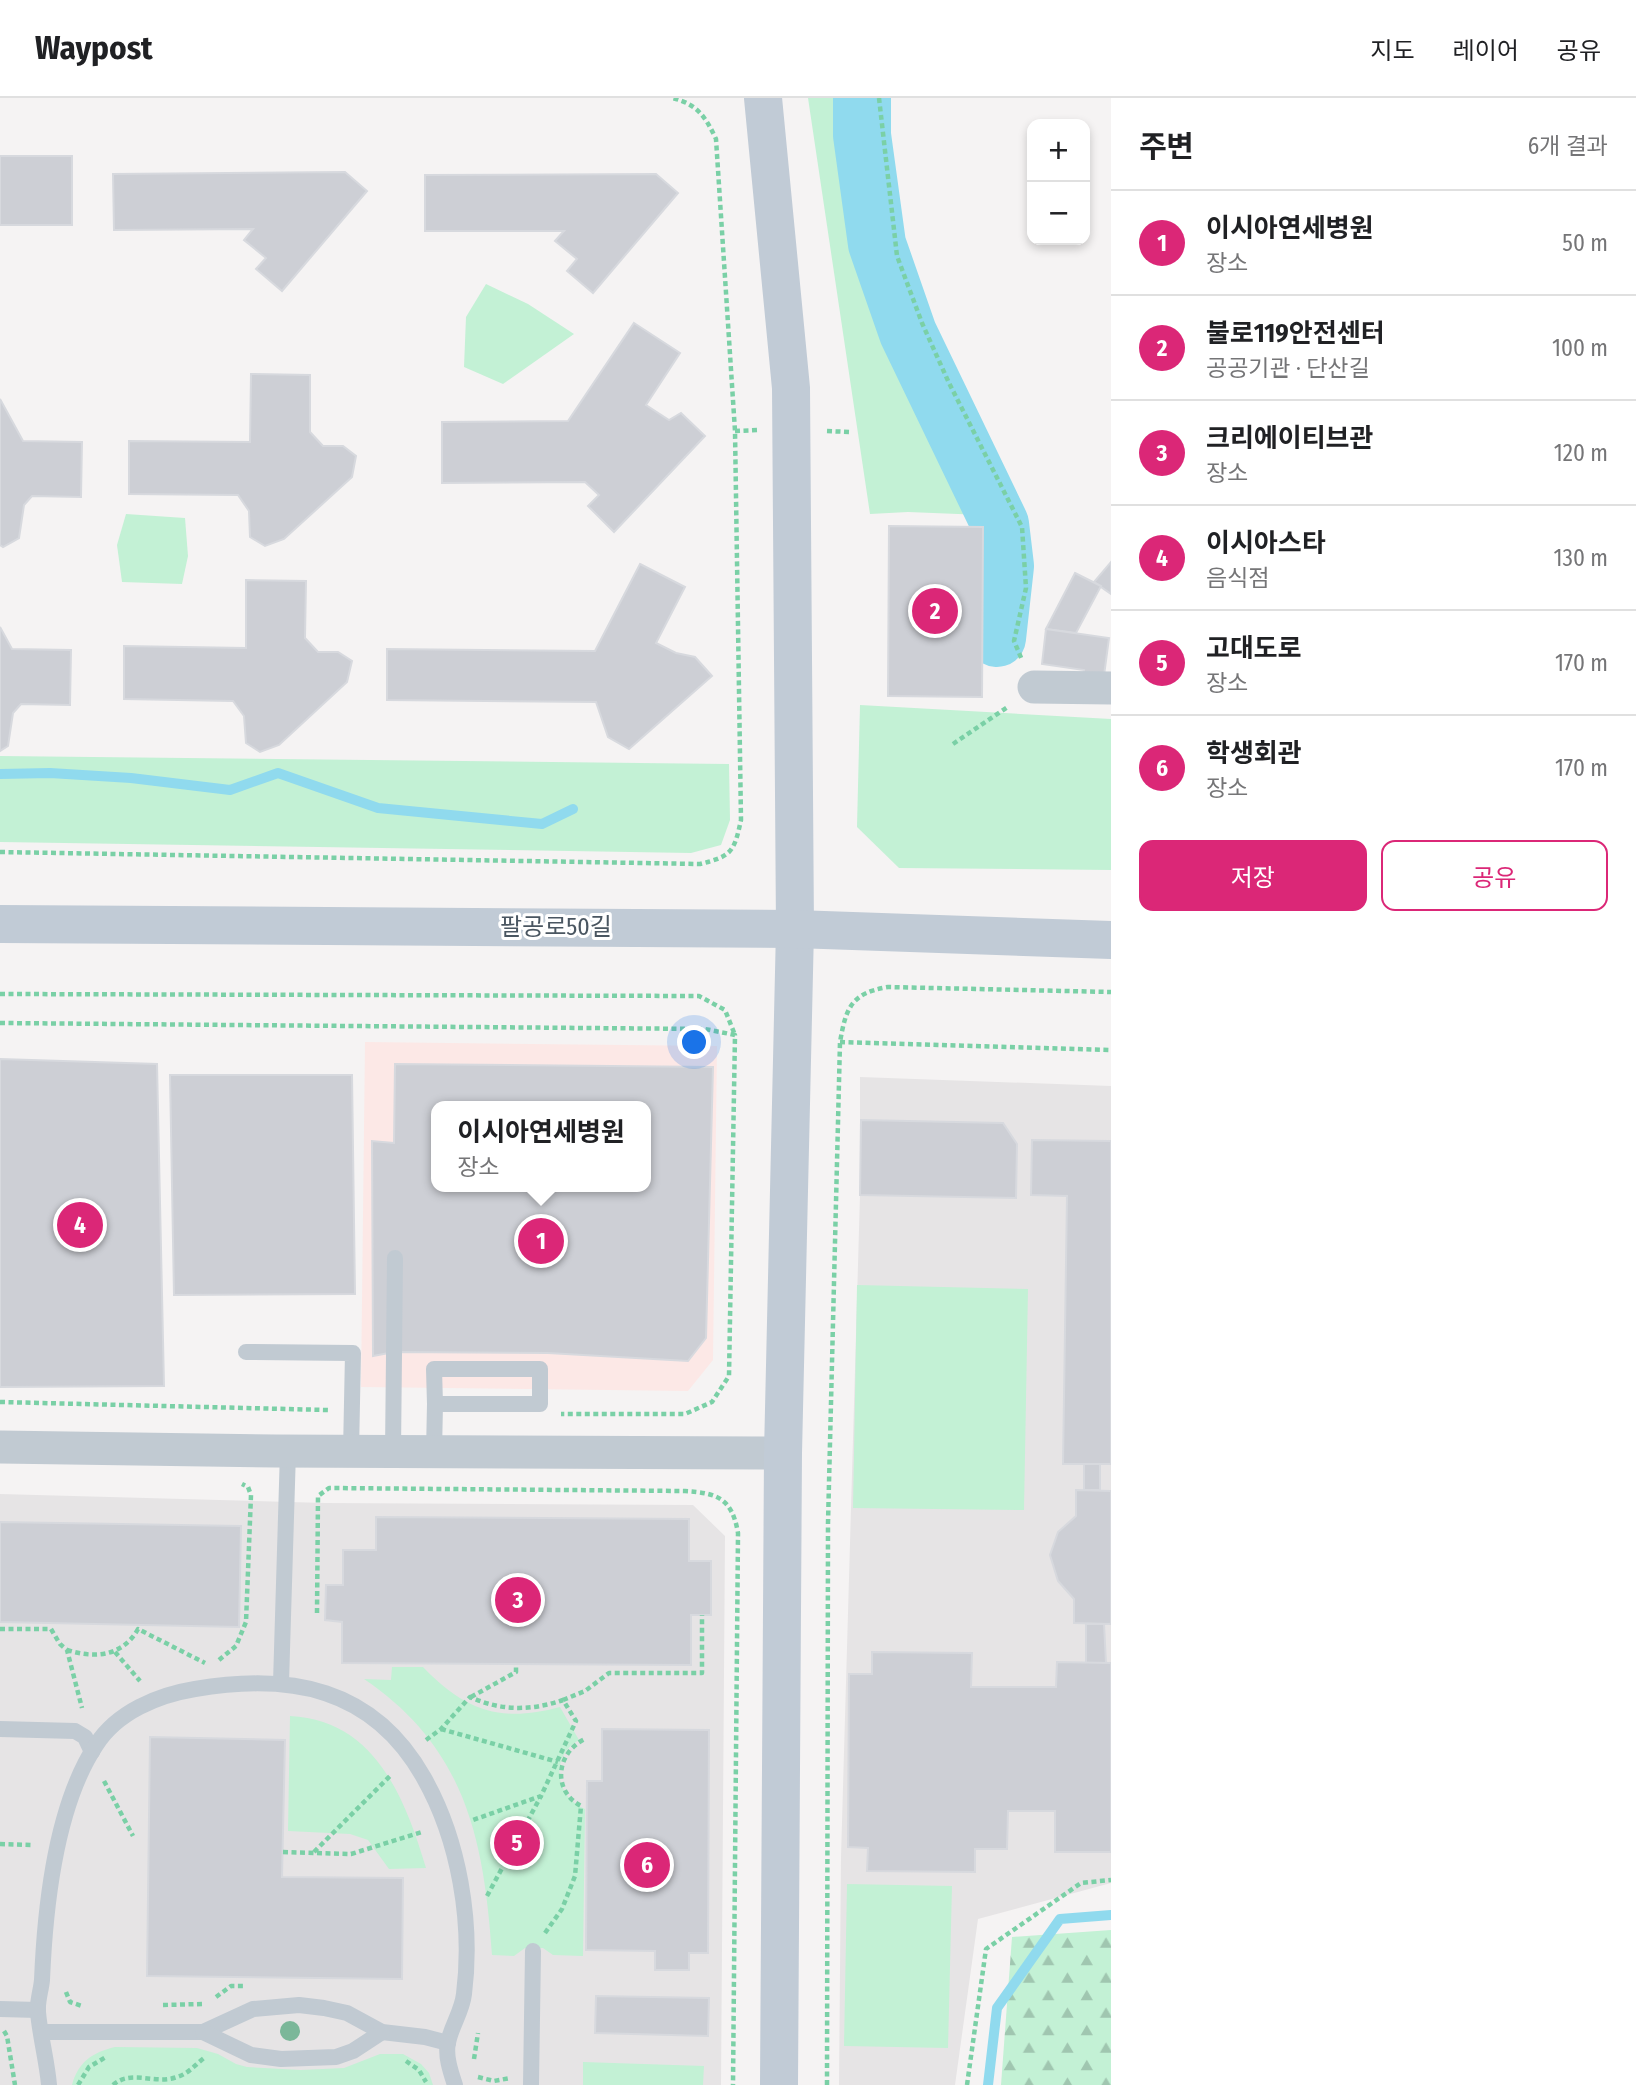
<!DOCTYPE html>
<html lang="ko">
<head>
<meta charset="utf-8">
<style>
	body { margin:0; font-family:"Fira Sans Condensed","Noto Sans KR",sans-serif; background:#f2f2f2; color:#202124 }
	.controls { position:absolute; right:21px; top:21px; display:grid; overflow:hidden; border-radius:14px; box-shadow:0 4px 10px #0003 }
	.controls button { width:63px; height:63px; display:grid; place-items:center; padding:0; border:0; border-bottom:2px solid #e0e0e0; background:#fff; color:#202124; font:35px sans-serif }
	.you { position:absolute; left:695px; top:945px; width:24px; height:24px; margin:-18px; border:5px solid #fff; border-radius:50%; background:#1a73e8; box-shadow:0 0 0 10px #1a73e833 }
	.badge { display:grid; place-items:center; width:46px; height:46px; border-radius:50%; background:#db2777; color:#fff; font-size:23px; font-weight:700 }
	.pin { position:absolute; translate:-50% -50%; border:4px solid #fff; box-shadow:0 2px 7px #0006 }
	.popup { position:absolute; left:431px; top:1003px; width:220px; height:91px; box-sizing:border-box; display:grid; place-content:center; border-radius:14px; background:#fff; filter:drop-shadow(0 2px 5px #0005); font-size:23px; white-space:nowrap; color:#757577 }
	.popup b { font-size:26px; color:#202124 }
	.popup::after { content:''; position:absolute; left:50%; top:100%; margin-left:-14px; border:14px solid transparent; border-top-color:#fff }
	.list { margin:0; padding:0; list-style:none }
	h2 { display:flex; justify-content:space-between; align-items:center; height:91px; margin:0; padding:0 28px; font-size:30px }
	h2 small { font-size:23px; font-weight:400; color:#757577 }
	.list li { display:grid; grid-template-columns:46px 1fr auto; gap:21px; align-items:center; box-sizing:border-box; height:105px; padding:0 28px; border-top:2px solid #e0e0e0 }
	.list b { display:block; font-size:26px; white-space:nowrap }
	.list p { margin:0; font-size:23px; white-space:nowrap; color:#757577 }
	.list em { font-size:23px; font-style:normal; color:#757577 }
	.actions { display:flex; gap:14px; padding:21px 28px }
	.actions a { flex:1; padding:16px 0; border:2px solid #db2777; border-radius:14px; text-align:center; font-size:24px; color:#db2777 }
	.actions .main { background:#db2777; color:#fff }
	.map { position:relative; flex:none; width:1111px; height:1987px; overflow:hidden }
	header { display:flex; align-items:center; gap:42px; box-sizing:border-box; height:98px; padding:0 35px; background:#fff; border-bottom:2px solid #e0e0e0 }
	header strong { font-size:33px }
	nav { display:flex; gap:38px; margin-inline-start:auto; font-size:24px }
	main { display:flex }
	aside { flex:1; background:#fff }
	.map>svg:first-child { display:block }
	.education { fill:#e6e4e5 }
	.medical { fill:#fce8e6; fill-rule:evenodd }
	.forest { fill:url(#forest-firs) }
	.green { fill:#c3f1d5 }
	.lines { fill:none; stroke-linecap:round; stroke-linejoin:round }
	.stream { stroke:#90daee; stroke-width:10 }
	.river { stroke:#90daee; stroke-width:58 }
	.building { fill:#cdcfd5; stroke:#d7d9de; stroke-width:2; fill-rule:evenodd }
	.path { stroke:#7ad0a6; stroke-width:4.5; stroke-dasharray:5 3.5; stroke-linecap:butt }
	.lane { stroke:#c1cad2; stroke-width:16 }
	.street { stroke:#c1cad2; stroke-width:33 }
	.secondary { stroke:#c1cbd6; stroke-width:38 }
	.tree { fill:#7bb799 }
	.labels { text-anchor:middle; stroke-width:6; stroke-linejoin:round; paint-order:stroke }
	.street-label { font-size:24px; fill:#4a5661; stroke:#fff }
</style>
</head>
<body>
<header>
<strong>Waypost</strong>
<nav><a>지도</a><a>레이어</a><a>공유</a></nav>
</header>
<main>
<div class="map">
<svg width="1111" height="1987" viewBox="0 0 1111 1987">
	<defs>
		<pattern id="forest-firs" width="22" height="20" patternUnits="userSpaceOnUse" patternTransform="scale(1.75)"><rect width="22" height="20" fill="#c3f1d5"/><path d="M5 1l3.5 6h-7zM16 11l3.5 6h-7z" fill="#a0c6b0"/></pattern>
	</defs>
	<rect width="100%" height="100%" fill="#f5f3f3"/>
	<g class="education">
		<path d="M860,979l251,9v797l-133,36 -23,166h-116l2,-228 19,-662z"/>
		<path d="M0,1396l325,9 368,2 32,31 -4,549h-721z"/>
	</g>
	<path class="medical" d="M365,944l352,4 -4,314 -25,31 -327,-4zM436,1008h210v81h-210z"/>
	<path class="forest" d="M1111,1832v155h-110l11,-148z"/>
	<g class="green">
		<path d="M808,0h38l-6,42 47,184 96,191 -75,-3 -38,2z"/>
		<path d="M486,186l42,20 46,30 -71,50 -39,-17 2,-50z"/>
		<path d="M126,416l59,4 3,38 -6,28 -60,-2 -5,-37z"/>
		<path d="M860,607l251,14v151l-212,-2 -42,-41z"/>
		<path d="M0,658l729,8 1,56 -9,25 -30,8 -691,-11z"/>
		<path d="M857,1187l171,4 -4,221 -171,-2z"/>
		<path d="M392,1569h31c42,44 78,56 137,40l19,33c-30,16 -24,57 6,69l-2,147 -30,-1 -10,-7h-18l-11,8 -22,-1c-8,-115 -26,-207 -128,-276l27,1z"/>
		<path d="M290,1618c85,4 115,82 136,152l-37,1 -21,-29 -18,-6 -62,-3z"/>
		<path d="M847,1786l105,2 -4,162 -104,-2z"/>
		<path d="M115,1949l82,1 21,6 18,10 11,3 54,3 43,-2 36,-14h23l18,10 8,9 4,12h-361c6,-23 21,-33 43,-38z"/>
		<path d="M583,1964l121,4 -1,19h-120z"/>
	</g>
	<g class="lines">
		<g class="stream">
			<path d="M0,676l50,-1 81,5 99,12 48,-17 100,35 164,16 31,-15"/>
			<path d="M988,1987l9,-77 63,-89 51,-4"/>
		</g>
		<path class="river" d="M862,0v37l15,109 31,89 92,191 5,42 -8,72"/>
	</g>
	<g class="building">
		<rect x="0" y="58" width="72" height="69"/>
		<path d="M345,74l22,19 -85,100 -26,-22 10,-11 -22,-18 9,-11 -139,1 -1,-56z"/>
		<path d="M656,76l22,19 -85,100 -26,-22 10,-12 -22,-18 9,-10h-139v-56z"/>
		<path d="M634,225l46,30 -34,52 23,15 12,-7 24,23 -91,96 -26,-26 11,-11 -14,-13 -143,1v-61l126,-1z"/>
		<path d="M251,276l59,1v57l13,14h20l13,10 -4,21 -68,62 -19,7 -15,-9 -1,-26 -11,-16 -109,-1v-53l121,1z"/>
		<path d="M0,301l23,42 59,1 -1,55 -49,-1 -8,9 -5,33 -16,9 -3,-2z"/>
		<path d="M889,428l94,1 -1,170 -94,-1z"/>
		<path d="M1111,464v32l-17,-12z"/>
		<path d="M640,466l45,23 -29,56 20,10 19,4 17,19 -83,73 -21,-12 -12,-35 -209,-2v-51l208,2z"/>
		<path d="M1075,475l26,13 -25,47 -30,-4z"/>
		<path d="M246,482l60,1 -1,57 13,14h20l14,9 -5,21 -68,63 -19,7 -14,-9 -2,-27 -11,-15 -109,-2v-53l122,2z"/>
		<path d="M0,529l12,22 59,1 -1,55 -49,-1 -8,9 -5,33 -8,5z"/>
		<path d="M1046,531l63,9 -6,45 -21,-4 2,-9 -42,-6z"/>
		<path d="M0,961l157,5 7,322 -164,1z"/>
		<path d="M395,966l318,3 -7,271 -18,23 -140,-8 -154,-1 -21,4 -1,-215 22,2zM436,1008h210v81h-210z"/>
		<path d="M170,977h182l3,219 -181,1z"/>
		<path d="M861,1022l142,3 14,21 -1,54 -156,-3z"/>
		<path d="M1032,1042l79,1v323h-48l4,-268 -36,-1z"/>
		<rect x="1084" y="1366" width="16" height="26"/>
		<path d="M1076,1392l35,1v133l-37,-1v-24l-16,-18 -8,-26 8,-23 18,-16z"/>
		<path d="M376,1419l313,2v42h22v54h-20v50l-349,-2v-41l-17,-2 1,-35h17v-35h33z"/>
		<path d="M0,1424l241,4 -2,101 -239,-5z"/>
		<path d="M1086,1526h18l2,39h-20z"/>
		<path d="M872,1554l100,1 -1,34h85l1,-25 54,1v189h-56v-41h-47l-1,38h-32v23l-108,-1 1,-23 -20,-1 1,-173h23z"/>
		<path d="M602,1631l107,1 -1,223h-19v17h-34v-19l-69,-1 1,-169h15z"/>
		<path d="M150,1639l135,3 -3,137 121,1 -1,101 -255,-3z"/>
		<path d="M596,1898l113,2 -1,38 -113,-3z"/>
	</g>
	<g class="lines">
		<g class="path">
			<path d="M879,0l18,158 25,67 27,60 73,144 4,61 -12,53 8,19"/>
			<path d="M735,333l24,-1"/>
			<path d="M827,333l22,1"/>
			<path d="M953,646l56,-38"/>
			<path d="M0,754l700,12c32,-8 34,-12 41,-44l-6,-389 -19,-292c-10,-21 -18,-35 -44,-41"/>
			<path d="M0,896l699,2 26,14 10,25"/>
			<path d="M0,925l705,6 30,6 -6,341 -17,26 -27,12h-124"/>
			<path d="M840,944l271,8"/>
			<path d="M0,1304l328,8"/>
			<path d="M317,1515l1,-117 11,-8 356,3c32,2 47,7 53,42l-5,552"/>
			<path d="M0,1531h51l9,15 7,6 15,58"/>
			<path d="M67,1552c28,9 56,6 71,-21l67,34"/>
			<path d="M115,1554l25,29"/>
			<path d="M219,1562l17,-14 10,-24 5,-127 -3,-8 -6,-3"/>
			<path d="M471,1599l45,-25v-8"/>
			<path d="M563,1602l22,-9 24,-18h93v-58"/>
			<path d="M441,1631l117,33"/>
			<path d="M426,1642l15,-11 29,-32c31,14 61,14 93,3l13,21 -35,75 -71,25"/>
			<path d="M104,1683l29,55"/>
			<path d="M0,1746l34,1"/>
			<path d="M283,1754l68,2 71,-22"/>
			<path d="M314,1754l78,-78"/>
			<path d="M487,1798l54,-100"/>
			<path d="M545,1835l17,-24 13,-33 6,-70c-30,-16 -24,-54 4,-67"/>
			<path d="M66,1894l4,10 12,4"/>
			<path d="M216,1899l15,-11h12"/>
			<path d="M163,1907l40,-1"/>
			<path d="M4,1933l3,5 8,49"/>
			<path d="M474,1961l4,-26"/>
			<path d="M406,1963l13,9 7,12"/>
			<path d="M478,1979l16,4 16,-3"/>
			<path d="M78,1987l11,-18 17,-10"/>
			<path d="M113,1987c18,-16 42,0 64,-8 11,-3 18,-12 27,-19"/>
			<path d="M827,1987l1,-562 12,-481c6,-34 11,-49 48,-55l223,5"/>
			<path d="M967,1987l19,-136 95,-66 30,-3"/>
		</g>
		<g class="lane">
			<path d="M246,1254l107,1 -2,99"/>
			<path d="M393,1354l2,-194"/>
			<path d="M434,1354l1,-48h105v-35h-106l1,35"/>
			<path d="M281,1585l7,-232"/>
			<path d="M0,1631l75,2 10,6 7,15"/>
			<path d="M0,1911l38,1"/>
			<path d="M42,1934h161l50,-23 46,-4 25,3 23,5 35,19 43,5 23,6"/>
			<path d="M203,1934l48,23 30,4 55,-2 17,-6 29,-19"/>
			<path d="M49,1987c-2,-24 -9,-49 -11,-73 -1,-11 3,-21 4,-32 3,-73 13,-173 54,-235 21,-33 62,-50 99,-56 95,-16 178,-2 229,89 35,62 49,144 40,216 -2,18 -13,32 -16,49 -3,13 3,30 7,42"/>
			<path d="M531,1987l2,-134"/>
		</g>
		<g class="street">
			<path d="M1034,589l77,1"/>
			<path d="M0,1349l275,4 508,2"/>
		</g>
		<g class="secondary">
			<path d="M763,0l28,290 4,541 -12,524 -4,632"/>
			<path d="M0,826l795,5 316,11"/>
		</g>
	</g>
	<circle class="tree" cx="290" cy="1933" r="10"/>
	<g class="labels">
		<g class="street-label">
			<text x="556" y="837">팔공로50길</text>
		</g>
	</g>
</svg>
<div class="controls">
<button>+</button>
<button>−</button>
</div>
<div class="you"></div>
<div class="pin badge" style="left:541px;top:1143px">1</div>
<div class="popup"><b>이시아연세병원</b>장소</div>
<div class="pin badge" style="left:935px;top:513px">2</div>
<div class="pin badge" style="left:518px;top:1502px">3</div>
<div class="pin badge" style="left:80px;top:1127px">4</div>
<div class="pin badge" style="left:517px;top:1745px">5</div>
<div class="pin badge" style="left:647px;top:1767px">6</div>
</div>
<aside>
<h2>주변<small>6개 결과</small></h2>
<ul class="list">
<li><span class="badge">1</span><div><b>이시아연세병원</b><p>장소</p></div><em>50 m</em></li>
<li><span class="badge">2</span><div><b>불로119안전센터</b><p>공공기관 · 단산길</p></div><em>100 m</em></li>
<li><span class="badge">3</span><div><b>크리에이티브관</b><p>장소</p></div><em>120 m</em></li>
<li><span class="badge">4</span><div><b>이시아스타</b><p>음식점</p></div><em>130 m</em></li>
<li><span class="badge">5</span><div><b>고대도로</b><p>장소</p></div><em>170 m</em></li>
<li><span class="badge">6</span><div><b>학생회관</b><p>장소</p></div><em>170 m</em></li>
</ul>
<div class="actions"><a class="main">저장</a><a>공유</a></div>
</aside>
</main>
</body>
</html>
